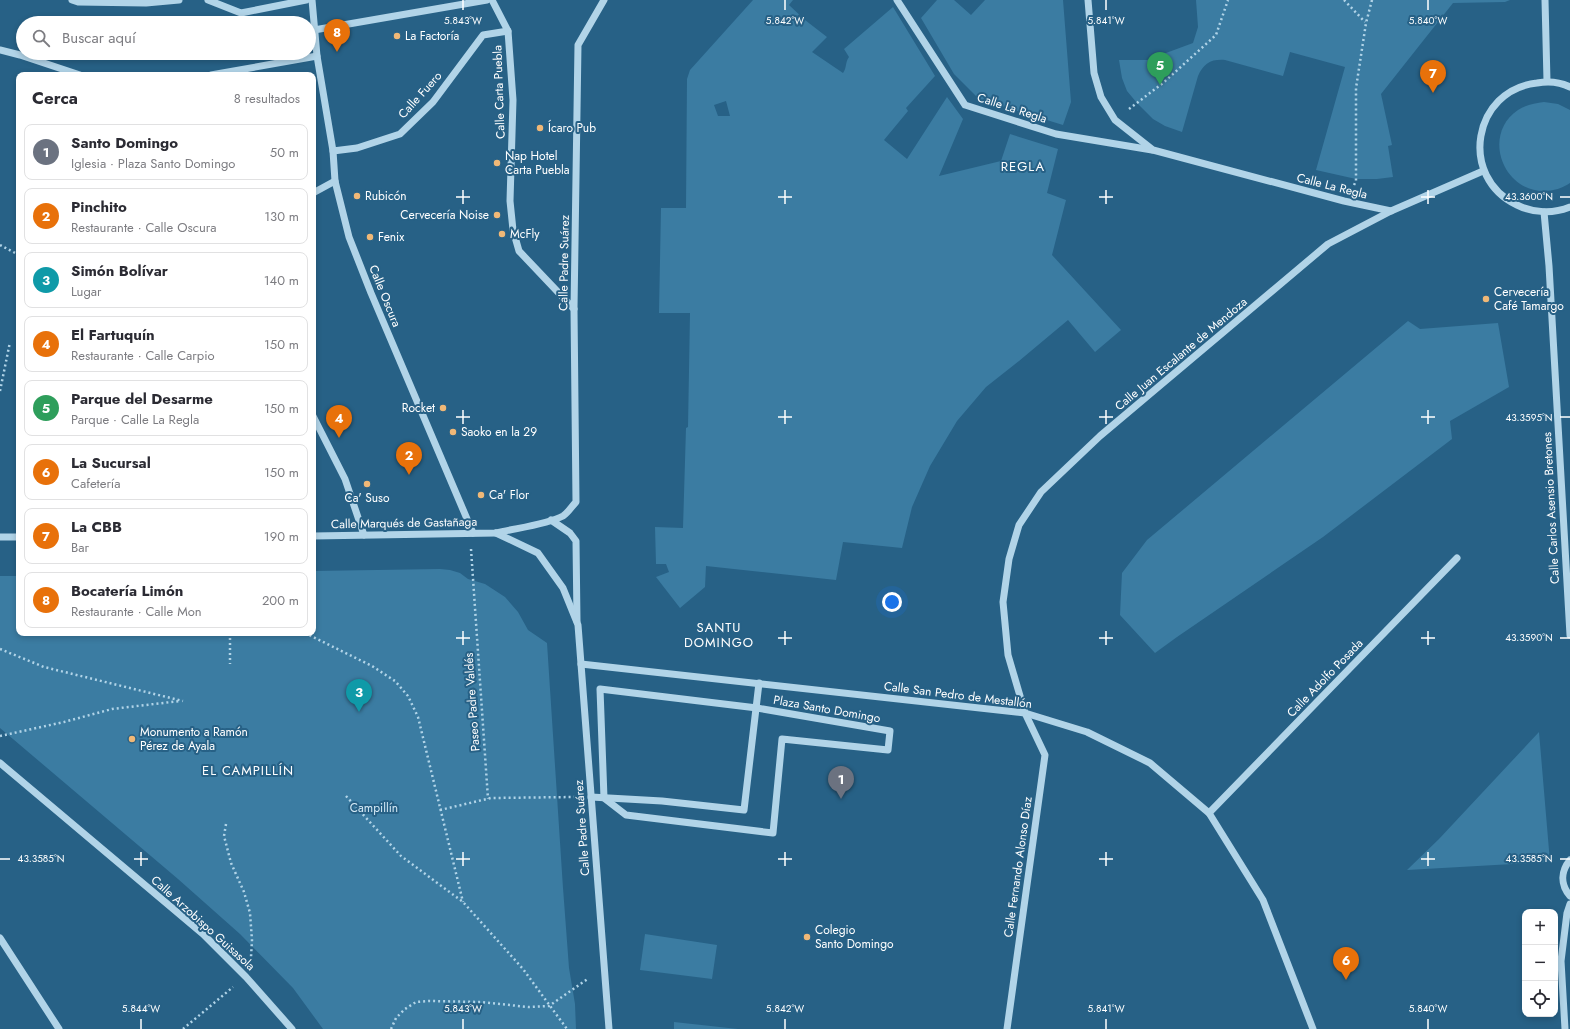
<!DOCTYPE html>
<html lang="es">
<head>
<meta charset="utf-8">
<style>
	body { margin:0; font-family:Jost,sans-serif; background:#f2f2f3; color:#2b2b33 }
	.controls { position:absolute; right:12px; bottom:12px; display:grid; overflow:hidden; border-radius:8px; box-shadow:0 2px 6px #0003 }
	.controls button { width:36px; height:36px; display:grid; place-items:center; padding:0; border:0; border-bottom:1px solid #e1e1e2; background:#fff; color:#2b2b33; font:20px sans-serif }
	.you { position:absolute; left:892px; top:602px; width:14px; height:14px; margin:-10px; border:3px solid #fff; border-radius:50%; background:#1a73e8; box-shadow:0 0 0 6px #1a73e833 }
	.badge { display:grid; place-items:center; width:26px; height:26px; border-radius:50%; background:#1a73e8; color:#fff; font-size:13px; font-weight:700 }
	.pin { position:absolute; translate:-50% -33px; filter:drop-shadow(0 1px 2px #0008) }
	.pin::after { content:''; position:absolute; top:21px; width:14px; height:12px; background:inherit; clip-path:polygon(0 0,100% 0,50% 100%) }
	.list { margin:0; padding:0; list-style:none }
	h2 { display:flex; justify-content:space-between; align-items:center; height:52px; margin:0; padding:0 16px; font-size:17px }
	h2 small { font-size:13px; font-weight:400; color:#7c7c81 }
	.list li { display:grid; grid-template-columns:26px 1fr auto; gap:12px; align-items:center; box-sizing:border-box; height:56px; margin:0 8px 8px; padding:0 8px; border:1px solid #e1e1e2; border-radius:8px }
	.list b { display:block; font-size:15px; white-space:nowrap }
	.list p { margin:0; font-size:13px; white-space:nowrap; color:#7c7c81 }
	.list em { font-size:13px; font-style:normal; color:#7c7c81 }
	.icon { flex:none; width:22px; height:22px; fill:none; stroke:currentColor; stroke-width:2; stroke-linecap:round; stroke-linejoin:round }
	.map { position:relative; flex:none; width:1570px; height:1029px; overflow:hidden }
	.search { position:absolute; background:#fff; box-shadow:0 2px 6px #0003; left:16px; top:16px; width:300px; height:44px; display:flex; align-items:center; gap:10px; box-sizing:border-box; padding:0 14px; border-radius:22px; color:#7c7c81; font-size:15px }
	.panel { position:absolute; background:#fff; box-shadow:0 2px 6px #0003; left:16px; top:72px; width:300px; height:564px; border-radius:8px }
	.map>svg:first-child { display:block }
	.green { fill:#3b7ca2; fill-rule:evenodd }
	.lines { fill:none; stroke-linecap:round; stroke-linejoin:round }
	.minor-tunnel { stroke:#477998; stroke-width:7; stroke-dasharray:7 3.5; stroke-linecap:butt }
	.path { stroke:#b1d4e8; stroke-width:2.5; stroke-dasharray:2 3; stroke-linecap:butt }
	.minor { stroke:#b1d4e8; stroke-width:7 }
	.ticks { fill:none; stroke:#fff; stroke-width:1.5 }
	.poi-dot { fill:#f0b877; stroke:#276186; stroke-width:1.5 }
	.labels { text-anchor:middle; stroke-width:4; stroke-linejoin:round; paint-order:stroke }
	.poi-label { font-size:12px; fill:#fff; stroke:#276186; text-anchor:start }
	.street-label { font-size:12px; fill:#fff; stroke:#276186 }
	.park-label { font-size:12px; fill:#d5eaf6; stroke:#276186 }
	.neighbourhood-label { font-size:13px; letter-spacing:1px; fill:#fff; stroke:#276186 }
	.ticks-label { font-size:10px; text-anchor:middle; fill:#fff; stroke:#276186; stroke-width:4; stroke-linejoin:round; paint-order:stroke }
</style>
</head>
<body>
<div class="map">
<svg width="1570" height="1029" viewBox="0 0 1570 1029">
	<rect width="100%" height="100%" fill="#276186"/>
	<g class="green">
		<path d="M753,0h40l-4,5 16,15 22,17 -15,15 31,21c4,-5 2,-11 6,-16l-5,-8 49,-42 42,69 -29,32 2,3 -24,29 23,19 40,-62 16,22 -24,57 62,-15 9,-27 48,15 -11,44 19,7 -14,55 69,75 -26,22 -27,-32 -49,41 -33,26 -29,34 -27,45 -18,41 -10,41 -59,-6 -7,38 -130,-14 -1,21 -25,21 -24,-31 13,-5 -3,-8h-10l-1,-37 28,1 3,-100 2,-1 2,-114h-31l2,-105h25l1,-129 3,-9zM726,101l4,15h-12l-4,-11z"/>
		<path d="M937,0h17l17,15 14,-15h78l8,102 -8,23 -84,-26 -25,-25 -33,-56z"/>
		<path d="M1196,0h314l-5,2 -52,1 -72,91 11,51 -4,1 5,31 -16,2h-21l-40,-9 29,-103 -55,-15 -7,24 -58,-16c-14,-1 -21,3 -27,16l-16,56 -17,-6 -12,-7 -16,-16 -10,-12 -5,-13 -3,-18h28l46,-17 5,-16z"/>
		<path d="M1544,102l14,2 12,6v73c-7,5 -17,8 -26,8 -42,0 -62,-57 -26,-81 8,-5 17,-7 26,-8z"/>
		<path d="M1408,321l12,8 78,-6 11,64 -59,34 2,18 -129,98 -146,100 -22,16 -35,-38 2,-42 25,-33z"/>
		<path d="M440,569l10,1 10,3 8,6 17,5 20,13 13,15 10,18 19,13 16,245 6,80 6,36 1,25h-253l-30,-41 -53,-54 -62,-55 -178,-151v-152h19v57h294v-62z"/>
		<path d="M1539,732l11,130 -143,8 32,-31z"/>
		<path d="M645,934l72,11 -5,34 -72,-9z"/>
		<path d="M674,1022l64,7h-64z"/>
	</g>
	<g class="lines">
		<path class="minor-tunnel" d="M35,23l1,-2"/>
		<g class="path">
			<path d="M1344,0l21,22"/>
			<path d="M1129,109l34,-26 53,-48 12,-35"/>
			<path d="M1354,185l2,-4v-93l10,-65 6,-23"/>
			<path d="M0,245l19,10"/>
			<path d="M0,391l10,-49"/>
			<path d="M471,549l17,250"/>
			<path d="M230,633v31"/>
			<path d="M305,633l67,33 23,15 13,15 10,21 45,185"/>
			<path d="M0,649l44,18 139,34"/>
			<path d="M0,736l64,-14 48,-13 68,-8"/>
			<path d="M346,796l55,60 62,46 60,67 44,60"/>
			<path d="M440,810l51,-12 84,-1"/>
			<path d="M226,824l-2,12 7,27 13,29 6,21 2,27 -1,17"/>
			<path d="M183,1029l50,-42"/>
			<path d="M391,1029l5,-11 9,-9 11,-7 13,-1 52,1 47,5 21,-1 40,-28"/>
		</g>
		<g class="minor">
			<path d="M72,0l6,2 68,1 33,-3"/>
			<path d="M208,0l33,13 65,-13"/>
			<path d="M312,0l5,56 16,95 2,30 14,56 22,56 102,240"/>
			<path d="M492,0l16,31 5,69 -3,101 3,29 6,21 55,58"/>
			<path d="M897,0l68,105 91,29 96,16"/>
			<path d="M1088,0l6,73 7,24 14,23 38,30 191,51 47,10"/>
			<path d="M1545,0l2,81"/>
			<path d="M314,30l173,-30"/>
			<path d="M0,50l20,5 60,20"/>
			<path d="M211,75l106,-19"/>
			<path d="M1570,87c-10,-5 -22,-6 -33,-4 -64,7 -79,94 -20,122 16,8 36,9 53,2"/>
			<path d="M333,151l24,-3 43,-14 33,-32 50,-67 25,-4"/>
			<path d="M313,193l22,-12"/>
			<path d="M1544,212l5,54 21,369"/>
			<path d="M313,416l32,63 19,56"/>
			<path d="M551,520l19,13 6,8 1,80"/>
			<path d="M496,533l42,20 25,35 15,37 31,404"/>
			<path d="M313,536l183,-3c20,-5 50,-8 67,-17 5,-3 9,-10 13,-14l-2,-193 4,-264 26,-45"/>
			<path d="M0,537h19"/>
			<path d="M581,664l444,49 62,19 63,31 59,50 54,87 50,129"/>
			<path d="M600,689l157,19 133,23 -2,19 -106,-11 -9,94 -147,-18 -22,-17z"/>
			<path d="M0,763l203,171 43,43 46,52"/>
			<path d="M591,797l71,4 82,9 15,-127"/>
			<path d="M1209,813l248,-255"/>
			<path d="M1570,860c-9,11 -10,24 0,36"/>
			<path d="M0,938l59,91"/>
			<path d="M1007,1029l38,-274 -20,-42 -17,-58 -5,-53 6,-43 10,-34 22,-33 59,-56 228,-192 63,-33 92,-40"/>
			<path d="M1565,1029l-4,-68 6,-48 3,-9"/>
		</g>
	</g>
	<path class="ticks" d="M463,0v10M785,0v10M1106,0v10M1428,0v10M463,190v14M785,190v14M1106,190v14M1428,190v14M456,197h14M778,197h14M1099,197h14M1421,197h14M1560,197h10M463,410v14M785,410v14M1106,410v14M1428,410v14M456,417h14M778,417h14M1099,417h14M1421,417h14M1560,417h10M463,631v14M785,631v14M1106,631v14M1428,631v14M456,638h14M778,638h14M1099,638h14M1421,638h14M1560,638h10M141,852v14M463,852v14M785,852v14M1106,852v14M1428,852v14M0,859h10M134,859h14M456,859h14M778,859h14M1099,859h14M1421,859h14M1560,859h10M141,1019v10M463,1019v10M785,1019v10M1106,1019v10M1428,1019v10"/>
	<g class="poi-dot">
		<circle cx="397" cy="36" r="4"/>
		<circle cx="540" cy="128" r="4"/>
		<circle cx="497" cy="163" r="4"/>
		<circle cx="357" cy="196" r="4"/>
		<circle cx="497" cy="215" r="4"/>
		<circle cx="502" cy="234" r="4"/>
		<circle cx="370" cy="237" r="4"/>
		<circle cx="1486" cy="299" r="4"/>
		<circle cx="443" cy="408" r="4"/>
		<circle cx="453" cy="432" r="4"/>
		<circle cx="367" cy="484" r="4"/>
		<circle cx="481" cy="495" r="4"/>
		<circle cx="132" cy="739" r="4"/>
		<circle cx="807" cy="937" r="4"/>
	</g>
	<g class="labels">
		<g class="poi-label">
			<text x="405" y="40">La Factoría</text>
			<text x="548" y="132">Ícaro Pub</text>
			<text x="505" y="160">Nap Hotel<tspan x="505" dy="14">Carta Puebla</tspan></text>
			<text x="365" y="200">Rubicón</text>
			<text x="489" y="219" text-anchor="end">Cervecería Noise</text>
			<text x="510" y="238">McFly</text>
			<text x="378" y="241">Fenix</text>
			<text x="1494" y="296">Cervecería<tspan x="1494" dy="14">Café Tamargo</tspan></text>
			<text x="435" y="412" text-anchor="end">Rocket</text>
			<text x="461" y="436">Saoko en la 29</text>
			<text x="489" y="499">Ca' Flor</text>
			<text x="367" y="502" text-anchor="middle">Ca' Suso</text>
			<text x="140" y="736">Monumento a Ramón<tspan x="140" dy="14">Pérez de Ayala</tspan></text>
			<text x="815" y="934">Colegio<tspan x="815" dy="14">Santo Domingo</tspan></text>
		</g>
		<g class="street-label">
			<text transform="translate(499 92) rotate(-92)" y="4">Calle Carta Puebla</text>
			<text transform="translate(420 95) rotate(-48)" y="4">Calle Fuero</text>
			<text transform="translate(1012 108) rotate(18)" y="4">Calle La Regla</text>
			<text transform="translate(1332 186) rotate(14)" y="4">Calle La Regla</text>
			<text transform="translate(564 263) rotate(-89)" y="4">Calle Padre Suárez</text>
			<text transform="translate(385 296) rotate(68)" y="4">Calle Oscura</text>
			<text transform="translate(1181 354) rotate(-40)" y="4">Calle Juan Escalante de Mendoza</text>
			<text transform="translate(1551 508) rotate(-93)" y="4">Calle Carlos Asensio Bretones</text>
			<text transform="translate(404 523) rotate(-1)" y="4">Calle Marqués de Gastañaga</text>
			<text transform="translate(1325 678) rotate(-46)" y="4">Calle Adolfo Posada</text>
			<text transform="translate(958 695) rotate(7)" y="4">Calle San Pedro de Mestallón</text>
			<text transform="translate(472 702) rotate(-94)" y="4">Paseo Padre Valdés</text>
			<text transform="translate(827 709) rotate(10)" y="4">Plaza Santo Domingo</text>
			<text transform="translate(582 828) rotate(-94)" y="4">Calle Padre Suárez</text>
			<text transform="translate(1018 867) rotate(-82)" y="4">Calle Fernando Alonso Díaz</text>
			<text transform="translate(203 923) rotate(42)" y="4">Calle Arzobispo Guisasola</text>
		</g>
		<g class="park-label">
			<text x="374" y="812">Campillín</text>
		</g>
		<g class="neighbourhood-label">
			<text x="1023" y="171">REGLA</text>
			<text x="719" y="632">SANTU<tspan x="719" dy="15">DOMINGO</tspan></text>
			<text x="248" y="775">EL CAMPILLÍN</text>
		</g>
	</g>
	<g class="ticks-label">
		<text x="463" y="24">5.843°W</text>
		<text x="785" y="24">5.842°W</text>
		<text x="1106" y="24">5.841°W</text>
		<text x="1428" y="24">5.840°W</text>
		<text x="1529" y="200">43.3600°N</text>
		<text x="1529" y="421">43.3595°N</text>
		<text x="1529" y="641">43.3590°N</text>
		<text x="41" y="862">43.3585°N</text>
		<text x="1529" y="862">43.3585°N</text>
		<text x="141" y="1012">5.844°W</text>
		<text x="463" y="1012">5.843°W</text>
		<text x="785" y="1012">5.842°W</text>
		<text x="1106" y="1012">5.841°W</text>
		<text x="1428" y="1012">5.840°W</text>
	</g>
</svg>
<div class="controls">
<button>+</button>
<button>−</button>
<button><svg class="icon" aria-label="locate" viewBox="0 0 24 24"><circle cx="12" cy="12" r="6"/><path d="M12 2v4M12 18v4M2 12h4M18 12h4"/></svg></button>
</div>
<div class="you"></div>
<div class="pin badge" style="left:841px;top:799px;background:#6b7280">1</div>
<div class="pin badge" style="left:409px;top:475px;background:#e8710a">2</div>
<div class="pin badge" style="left:359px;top:712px;background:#0f9aa8">3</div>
<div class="pin badge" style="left:339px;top:438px;background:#e8710a">4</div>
<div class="pin badge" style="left:1160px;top:85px;background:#2e9e5b">5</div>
<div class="pin badge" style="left:1346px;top:980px;background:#e8710a">6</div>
<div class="pin badge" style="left:1433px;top:93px;background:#e8710a">7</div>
<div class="pin badge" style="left:337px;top:52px;background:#e8710a">8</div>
<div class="search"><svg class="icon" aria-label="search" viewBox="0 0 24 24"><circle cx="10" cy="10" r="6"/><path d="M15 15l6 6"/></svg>Buscar aquí</div>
<section class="panel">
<h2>Cerca<small>8 resultados</small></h2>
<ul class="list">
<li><span class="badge" style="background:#6b7280">1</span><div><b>Santo Domingo</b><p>Iglesia · Plaza Santo Domingo</p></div><em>50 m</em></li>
<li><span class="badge" style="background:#e8710a">2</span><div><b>Pinchito</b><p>Restaurante · Calle Oscura</p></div><em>130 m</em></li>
<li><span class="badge" style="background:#0f9aa8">3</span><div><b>Simón Bolívar</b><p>Lugar</p></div><em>140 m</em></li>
<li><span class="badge" style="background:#e8710a">4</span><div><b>El Fartuquín</b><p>Restaurante · Calle Carpio</p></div><em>150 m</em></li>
<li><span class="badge" style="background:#2e9e5b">5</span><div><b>Parque del Desarme</b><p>Parque · Calle La Regla</p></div><em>150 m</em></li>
<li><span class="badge" style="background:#e8710a">6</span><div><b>La Sucursal</b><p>Cafetería</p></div><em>150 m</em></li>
<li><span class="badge" style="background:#e8710a">7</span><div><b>La CBB</b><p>Bar</p></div><em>190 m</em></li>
<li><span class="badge" style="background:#e8710a">8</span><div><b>Bocatería Limón</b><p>Restaurante · Calle Mon</p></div><em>200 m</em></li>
</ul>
</section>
</div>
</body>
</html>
